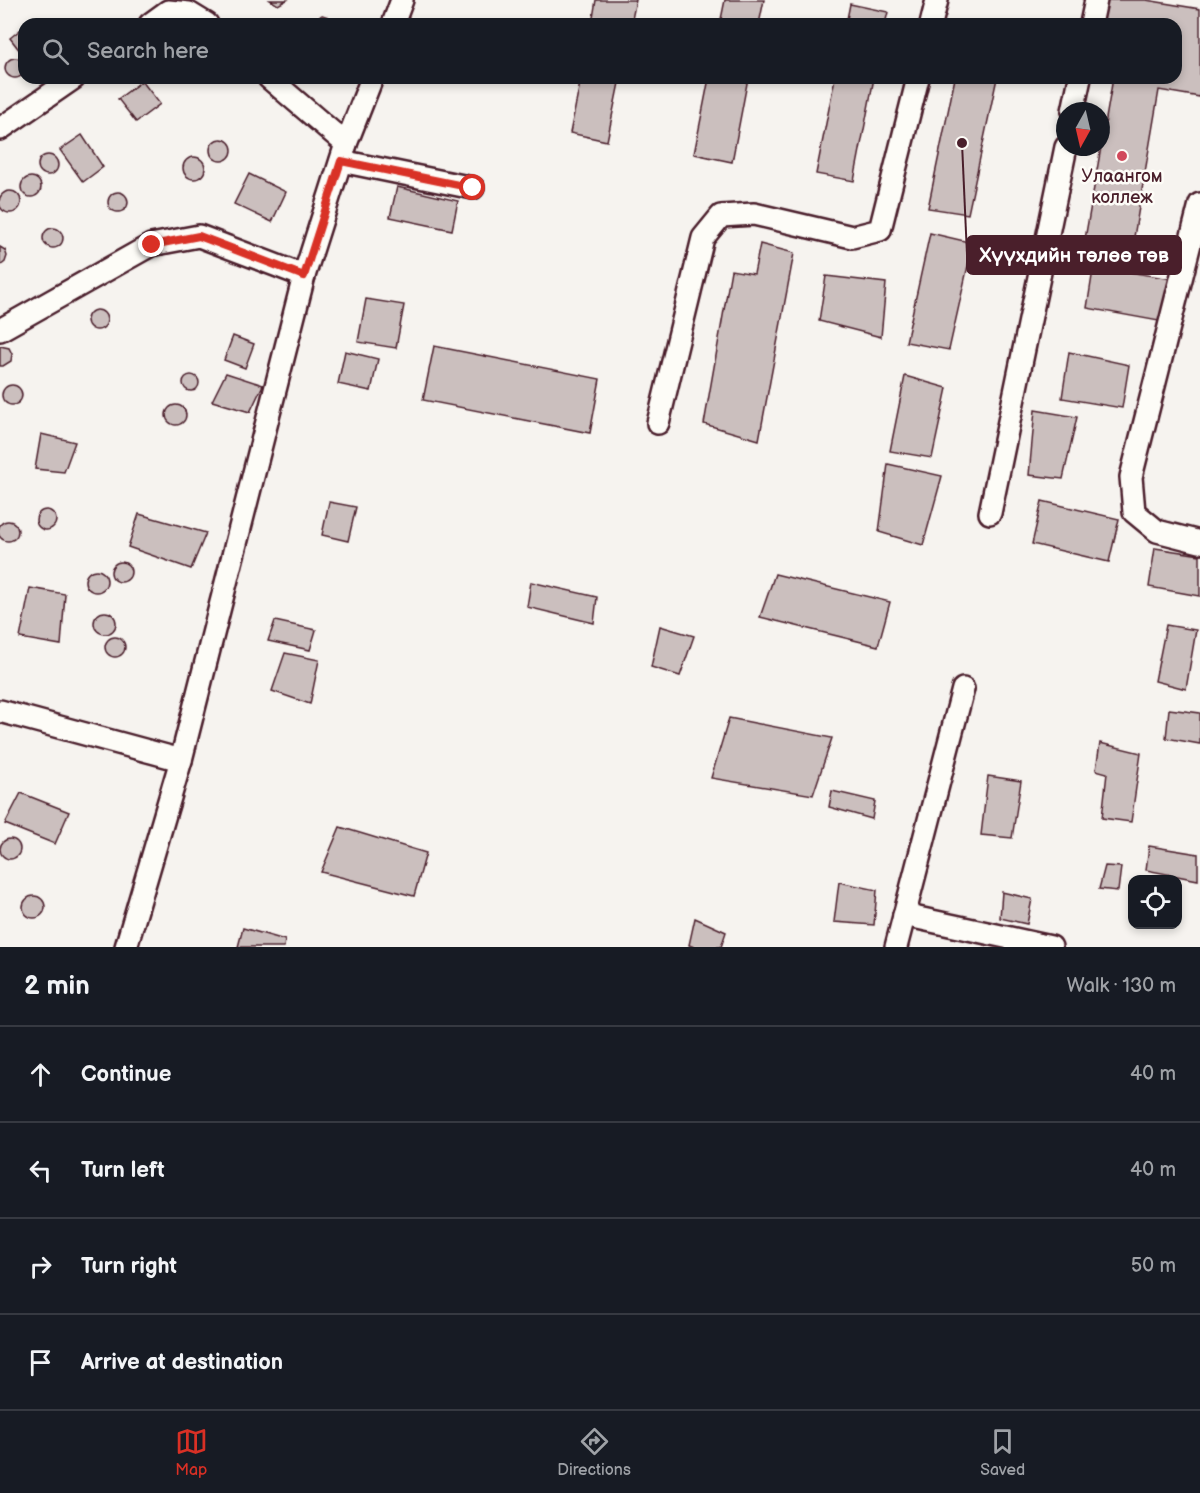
<!DOCTYPE html>
<html lang="en">
<head>
<meta charset="utf-8">
<style>
	body { margin:0; font-family:"Balsamiq Sans",sans-serif; background:#242831; color:#f1f3f6 }
	.controls { position:absolute; right:18px; bottom:18px; display:grid; overflow:hidden; border-radius:12px; box-shadow:0 3px 9px #0003 }
	.controls button { width:54px; height:54px; display:grid; place-items:center; padding:0; border:0; border-bottom:2px solid #363941; background:#171b24; color:#f1f3f6; font:30px sans-serif }
	.compass { position:absolute; left:1056px; top:102px; width:54px; height:54px; border-radius:50%; background:#171b24; box-shadow:0 3px 9px #0003; rotate:188deg }
	.stop { position:absolute; width:18px; height:18px; margin:-14px; border:4px solid #d93025; border-radius:50%; background:#fff }
	.stop.end { background:#d93025; border-color:#fff; box-shadow:0 2px 6px #0008 }
	.list { margin:0; padding:0; list-style:none }
	h2 { display:flex; justify-content:space-between; align-items:center; height:78px; margin:0; padding:0 24px; font-size:26px }
	h2 small { font-size:20px; font-weight:400; color:#9ea1a6 }
	.list li { display:grid; grid-template-columns:39px 1fr auto; gap:18px; align-items:center; box-sizing:border-box; height:96px; padding:0 24px; border-top:2px solid #363941 }
	.list b { display:block; font-size:22px; white-space:nowrap }
	.list em { font-size:20px; font-style:normal; color:#9ea1a6 }
	.icon { flex:none; width:33px; height:33px; fill:none; stroke:currentColor; stroke-width:2; stroke-linecap:round; stroke-linejoin:round }
	.map { position:relative; flex:none; width:1200px; height:947px; overflow:hidden }
	.search { position:absolute; background:#171b24; box-shadow:0 3px 9px #0003; left:18px; right:18px; top:18px; height:66px; display:flex; align-items:center; gap:15px; box-sizing:border-box; padding:0 21px; border-radius:18px; color:#9ea1a6; font-size:22px }
	.sheet { height:462px; background:#171b24 }
	nav { display:flex; justify-content:space-around; align-items:center; box-sizing:border-box; height:84px; border-top:2px solid #363941; background:#171b24; font-size:16px; color:#9ea1a6 }
	nav a { display:grid; justify-items:center; gap:3px }
	nav .on { color:#d93025 }
	.map>svg:first-child { display:block }
	.building { fill:#cbbfbe; stroke:#4a1f2b; stroke-width:1.5 }
	.lines { fill:none; stroke-linecap:round; stroke-linejoin:round }
	.minor-casing { stroke:#4a1f2b; stroke-width:26 }
	.minor { stroke:#fdfcf7; stroke-width:21 }
	.route { stroke:#d93025; stroke-width:8 }
	.poi-dot { fill:#d1495b; stroke:#fdfcf7; stroke-width:2 }
	.labels { text-anchor:middle; stroke-width:5; stroke-linejoin:round; paint-order:stroke }
	.poi-label { font-size:18px; fill:#4a1f2b; stroke:#fdfcf7 }
	.leader { fill:none; stroke:#4a1f2b; stroke-width:2 }
	.callout-dot { fill:#4a1f2b; stroke:#fdfcf7; stroke-width:2 }
	.callout { fill:#4a1f2b; stroke:#4a1f2b; stroke-width:2 }
	.callout-label { font-size:20px; text-anchor:middle; font-weight:bold; fill:#fff }
</style>
</head>
<body>
<div class="map">
<svg width="1200" height="947" viewBox="0 0 1200 947">
	<rect width="100%" height="100%" fill="#f6f3ef"/>
	<filter id="ink" filterUnits="userSpaceOnUse"><feTurbulence type="fractalNoise" baseFrequency=".0167" numOctaves="2"/><feDisplacementMap in="SourceGraphic" scale="12" xChannelSelector="R" yChannelSelector="G"/><feConvolveMatrix kernelMatrix="1 2 1 2 8 2 1 2 1" color-interpolation-filters="sRGB"/></filter>
	<g filter="url(#ink)">
		<g class="building">
			<path d="M270,0h17l-9,5z"/>
			<path d="M596,0h40l-5,24h-39z"/>
			<path d="M725,0h39l-5,24h-39z"/>
			<path d="M1102,0h44l54,9v88l-41,-7 -31,182 44,7 -8,43 -77,-14 6,-38 -13,-2 33,-190h63v-54h-78z"/>
			<path d="M850,4l38,8 -3,12h-39z"/>
			<path d="M322,15l6,2 5,7h-19l2,-5z"/>
			<path d="M20,30l4,6v20l-14,-18z"/>
			<circle cx="15" cy="68" r="10"/>
			<path d="M581,78h39l-13,63 -37,-8z"/>
			<path d="M709,78h39l-16,84 -38,-8z"/>
			<path d="M835,78h39l-20,103 -38,-7z"/>
			<path d="M955,78h42l-29,136 -40,-6z"/>
			<path d="M142,81l18,23 -24,18 -18,-23z"/>
			<path d="M82,135l21,32 -20,15 -23,-32z"/>
			<circle cx="221" cy="150" r="11"/>
			<circle cx="48" cy="165" r="10"/>
			<circle cx="194" cy="168" r="11"/>
			<path d="M249,174l37,18 -14,30 -38,-18z"/>
			<circle cx="31" cy="187" r="10"/>
			<path d="M397,187l61,14 -6,29 -62,-13z"/>
			<circle cx="10" cy="202" r="11"/>
			<circle cx="118" cy="202" r="10"/>
			<circle cx="53" cy="238" r="10"/>
			<path d="M930,233l43,10 -24,107 -43,-8z"/>
			<path d="M760,244l34,9 -35,187 -55,-16 27,-154 23,4z"/>
			<path d="M0,247l5,3 2,6 -2,6 -5,4z"/>
			<path d="M826,276l60,7 -5,54 -62,-16z"/>
			<path d="M366,299l38,6 -8,43 -38,-6z"/>
			<circle cx="97" cy="320" r="10"/>
			<path d="M233,336l21,8 -9,24 -21,-8z"/>
			<path d="M0,346l9,2 3,6 -1,7 -8,5h-3z"/>
			<path d="M434,346l166,33 -10,54 -167,-33z"/>
			<path d="M345,351l33,8 -7,32 -33,-7z"/>
			<path d="M1069,352l60,13 -7,43 -60,-10z"/>
			<path d="M226,373l37,12 -13,27 -38,-11z"/>
			<circle cx="191" cy="383" r="8"/>
			<path d="M905,376l42,12 -15,70 -42,-7z"/>
			<circle cx="12" cy="395" r="10"/>
			<circle cx="176" cy="415" r="10"/>
			<path d="M1035,410l42,7 -14,62 -34,-4z"/>
			<path d="M41,434l34,8 -11,30 -29,-3z"/>
			<path d="M888,464l54,12 -19,69 -44,-13z"/>
			<path d="M1042,501l77,18 -10,43 -77,-18z"/>
			<path d="M329,502l27,5 -8,34 -26,-6z"/>
			<circle cx="46" cy="520" r="10"/>
			<path d="M139,514l67,19 -15,36 -63,-22z"/>
			<circle cx="8" cy="531" r="10"/>
			<path d="M1155,548l45,7v41l-51,-9z"/>
			<circle cx="121" cy="572" r="10"/>
			<circle cx="96" cy="581" r="11"/>
			<path d="M775,574l115,28 -12,44 -118,-29z"/>
			<path d="M531,582l66,15 -3,26 -67,-16z"/>
			<path d="M30,588l35,6 -4,51 -41,-7z"/>
			<circle cx="105" cy="623" r="11"/>
			<path d="M275,621l41,9 -6,20 -42,-9z"/>
			<path d="M1166,625l30,5 -10,59 -31,-8z"/>
			<path d="M660,626l34,10 -14,40 -29,-9z"/>
			<circle cx="115" cy="647" r="10"/>
			<path d="M285,653l34,7 -9,44 -38,-13z"/>
			<path d="M1169,709l31,4v31l-34,-6z"/>
			<path d="M729,718l103,20 -19,57 -102,-17z"/>
			<path d="M1100,743l41,10 -10,69 -29,-4 5,-45 -11,-3z"/>
			<path d="M988,776l33,5 -9,57 -31,-3z"/>
			<path d="M832,791l43,10 -3,18 -43,-12z"/>
			<path d="M21,793l48,19 -14,32 -50,-20z"/>
			<path d="M340,827l86,26 -12,43 -93,-24z"/>
			<circle cx="10" cy="849" r="10"/>
			<path d="M1149,846l49,8v26l-52,-10z"/>
			<path d="M1105,866l16,1 -3,24 -19,-2z"/>
			<path d="M839,882l38,8 -3,35 -40,-3z"/>
			<path d="M1002,892l30,7 -5,25 -27,-6z"/>
			<circle cx="34" cy="907" r="11"/>
			<path d="M695,918l31,14 -5,15h-27l-5,-2z"/>
			<path d="M243,928l42,12 -1,7h-46z"/>
		</g>
		<g class="lines">
			<defs>
				<g id="minor">
					<path d="M150,24l18,-13 21,2 18,11"/>
					<path d="M393,24l9,-24"/>
					<path d="M931,24l6,-24"/>
					<path d="M1091,24l5,-24"/>
					<path d="M269,78l77,66"/>
					<path d="M1073,111l7,-33"/>
					<path d="M0,129l74,-51"/>
					<path d="M341,161l132,27"/>
					<path d="M1200,204l-69,273 3,35 23,19 43,11"/>
					<path d="M0,330l151,-85 48,-9 105,40"/>
					<path d="M658,423l45,-185 18,-22 33,-2 98,23 28,-7 38,-152"/>
					<path d="M990,513l76,-366"/>
					<path d="M0,711l181,49"/>
					<path d="M904,915l147,32"/>
					<path d="M126,947l55,-187 123,-484 42,-132 26,-66"/>
					<path d="M896,947l67,-258"/>
				</g>
			</defs>
			<use href="#minor" class="minor-casing"/>
			<use href="#minor" class="minor"/>
		</g>
	</g>
	<g class="lines" filter="url(#ink)">
		<path class="route" d="M152,245l47,-9 105,40 37,-115 132,27"/>
	</g>
	<circle class="poi-dot" cx="1122" cy="156" r="6"/>
	<g class="labels">
		<g class="poi-label">
			<text x="1122" y="182">Улаангом<tspan x="1122" dy="21">коллеж</tspan></text>
		</g>
	</g>
	<path class="leader" d="M962 143L967 255"/>
	<circle class="callout-dot" cx="962" cy="143" r="6"/>
	<rect class="callout" x="967" y="236" width="214" height="38" rx="6"/>
	<g class="callout-label">
		<text x="1074" y="262">Хүүхдийн төлөө төв</text>
	</g>
</svg>
<div class="controls">
<button><svg class="icon" aria-label="locate" viewBox="0 0 24 24"><circle cx="12" cy="12" r="6"/><path d="M12 2v4M12 18v4M2 12h4M18 12h4"/></svg></button>
</div>
<svg class="compass" viewBox="-18 -18 36 36"><path d="M0-13l5 13h-10z" fill="#e53935"/><path d="M0 13l5-13h-10z" fill="#9ea1a6"/></svg>
<div class="stop" style="left:473px;top:188px"></div>
<div class="stop end" style="left:152px;top:245px"></div>
<div class="search"><svg class="icon" aria-label="search" viewBox="0 0 24 24"><circle cx="10" cy="10" r="6"/><path d="M15 15l6 6"/></svg>Search here</div>
</div>
<section class="sheet">
<h2>2 min<small>Walk · 130 m</small></h2>
<ul class="list">
<li><svg class="icon" aria-label="ahead" viewBox="0 0 24 24"><path d="M12 20V5M6 11l6-6 6 6"/></svg><div><b>Continue</b></div><em>40 m</em></li>
<li><svg class="icon" aria-label="left" viewBox="0 0 24 24"><path d="M17 20v-9H6M10 6l-5 5 5 5"/></svg><div><b>Turn left</b></div><em>40 m</em></li>
<li><svg class="icon" aria-label="right" viewBox="0 0 24 24"><path d="M7 20v-9h11M14 6l5 5-5 5"/></svg><div><b>Turn right</b></div><em>50 m</em></li>
<li><svg class="icon" aria-label="arrive" viewBox="0 0 24 24"><path d="M6 21V4h12l-3 4 3 4H6"/></svg><div><b>Arrive at destination</b></div></li>
</ul>
</section>
<nav>
<a class="on"><svg class="icon" aria-label="map" viewBox="0 0 24 24"><path d="M3 6l6-2 6 2 6-2v14l-6 2-6-2-6 2zM9 4v14M15 6v14"/></svg>Map</a>
<a><svg class="icon" aria-label="directions" viewBox="0 0 24 24"><path d="M12 3l9 9-9 9-9-9zM9 14v-3h6M13 9l2 2-2 2"/></svg>Directions</a>
<a><svg class="icon" aria-label="saved" viewBox="0 0 24 24"><path d="M7 4h10v16l-5-4-5 4z"/></svg>Saved</a>
</nav>
</body>
</html>
